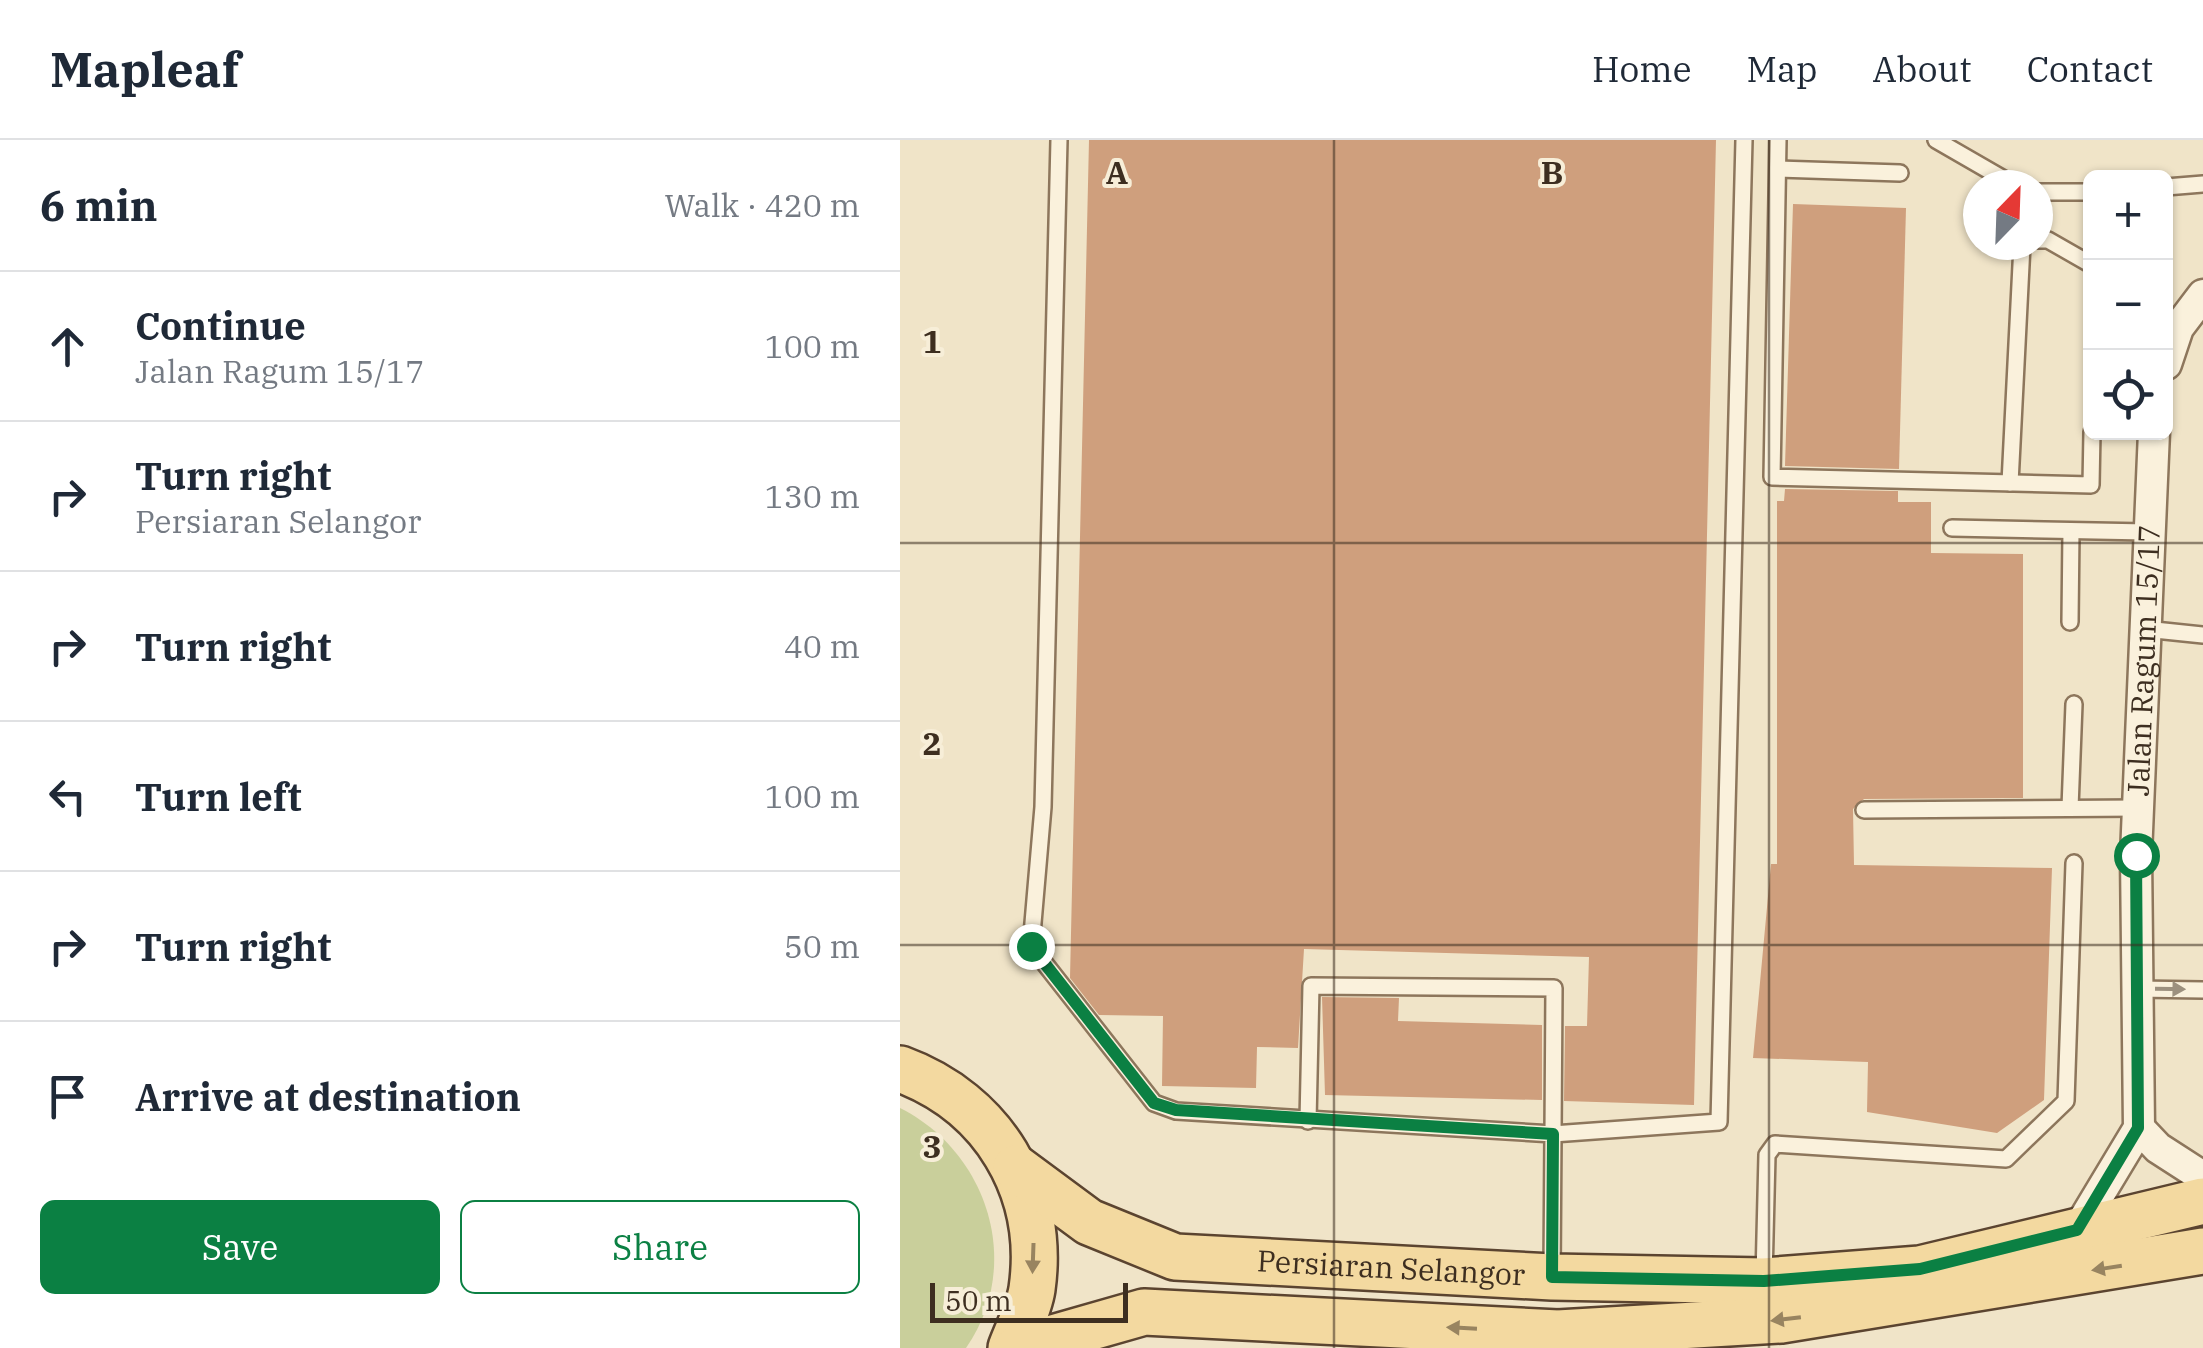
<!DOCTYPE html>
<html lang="en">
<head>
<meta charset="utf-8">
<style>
	body { margin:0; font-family:"IBM Plex Serif",serif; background:#f6f6f7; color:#1f2937 }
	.controls { position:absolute; right:30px; top:30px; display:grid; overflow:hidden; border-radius:15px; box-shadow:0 2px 8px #0004 }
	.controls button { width:90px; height:90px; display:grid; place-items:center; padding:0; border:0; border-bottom:2px solid #e0e1e3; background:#fff; color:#1f2937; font:50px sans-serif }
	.compass { position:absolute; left:1063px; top:30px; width:90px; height:90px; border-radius:50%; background:#fff; box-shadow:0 2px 8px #0004; rotate:23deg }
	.scale { position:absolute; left:30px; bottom:25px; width:198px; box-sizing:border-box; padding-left:10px; border:5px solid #3d2e20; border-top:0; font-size:28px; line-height:35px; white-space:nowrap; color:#3d2e20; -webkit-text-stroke:8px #f7eed8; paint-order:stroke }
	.stop { position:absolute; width:30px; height:30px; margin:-22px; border:8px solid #0b8043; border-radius:50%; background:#fff }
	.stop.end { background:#0b8043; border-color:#fff; box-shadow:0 2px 10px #0008 }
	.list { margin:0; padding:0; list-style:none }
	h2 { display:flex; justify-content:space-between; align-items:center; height:130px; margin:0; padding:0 40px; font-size:42px }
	h2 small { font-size:32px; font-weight:400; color:#747a83 }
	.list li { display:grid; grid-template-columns:65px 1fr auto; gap:30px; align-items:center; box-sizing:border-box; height:150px; padding:0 40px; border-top:2px solid #e0e1e3 }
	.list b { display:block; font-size:38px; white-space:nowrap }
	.list p { margin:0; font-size:32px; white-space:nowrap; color:#747a83 }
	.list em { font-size:32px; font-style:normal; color:#747a83 }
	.actions { display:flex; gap:20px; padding:30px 40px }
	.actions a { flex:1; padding:22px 0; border:2px solid #0b8043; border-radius:15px; text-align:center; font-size:35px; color:#0b8043 }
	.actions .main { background:#0b8043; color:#fff }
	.icon { flex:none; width:55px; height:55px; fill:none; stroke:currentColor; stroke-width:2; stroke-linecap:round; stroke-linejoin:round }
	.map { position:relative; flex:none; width:1303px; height:1208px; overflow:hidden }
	header { display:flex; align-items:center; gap:60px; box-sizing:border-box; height:140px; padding:0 50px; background:#fff; border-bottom:2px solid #e0e1e3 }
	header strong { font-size:48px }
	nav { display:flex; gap:55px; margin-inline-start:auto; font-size:35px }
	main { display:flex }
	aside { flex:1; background:#fff }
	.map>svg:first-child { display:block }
	.green { fill:#c9cf9b }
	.building { fill:#cf9f7d }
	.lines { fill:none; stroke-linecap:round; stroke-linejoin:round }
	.service-casing { stroke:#8d765c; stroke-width:20 }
	.minor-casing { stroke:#8d765c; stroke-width:35 }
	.primary-casing { stroke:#5b4430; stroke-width:50 }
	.service { stroke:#faf1dc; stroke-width:15 }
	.minor { stroke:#faf1dc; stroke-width:30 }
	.primary { stroke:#f3d9a0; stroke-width:45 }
	.oneway { fill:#9c907e }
	.oneway2 { fill:#988460 }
	.route { stroke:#0b8043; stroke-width:12 }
	.grid { fill:none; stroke:#3d2e20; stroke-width:2.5; stroke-opacity:0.55 }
	.labels { text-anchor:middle; stroke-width:8; stroke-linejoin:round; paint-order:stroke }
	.street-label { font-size:30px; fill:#3d2e20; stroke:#f7eed8 }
	.grid-label { font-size:32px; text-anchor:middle; font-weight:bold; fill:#3d2e20; stroke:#f7eed8; stroke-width:8; stroke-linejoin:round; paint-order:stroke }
</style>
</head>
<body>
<header>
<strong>Mapleaf</strong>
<nav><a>Home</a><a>Map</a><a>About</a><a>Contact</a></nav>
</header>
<main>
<aside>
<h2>6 min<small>Walk · 420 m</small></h2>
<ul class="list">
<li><svg class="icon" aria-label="ahead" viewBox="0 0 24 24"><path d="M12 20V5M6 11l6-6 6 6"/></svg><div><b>Continue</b><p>Jalan Ragum 15/17</p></div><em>100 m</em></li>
<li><svg class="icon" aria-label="right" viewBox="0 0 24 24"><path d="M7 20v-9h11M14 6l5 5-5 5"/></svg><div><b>Turn right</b><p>Persiaran Selangor</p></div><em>130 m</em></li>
<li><svg class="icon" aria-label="right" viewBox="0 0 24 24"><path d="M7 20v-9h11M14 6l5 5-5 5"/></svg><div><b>Turn right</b></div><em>40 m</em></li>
<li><svg class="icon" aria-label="left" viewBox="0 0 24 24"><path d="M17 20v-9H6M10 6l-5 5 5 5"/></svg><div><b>Turn left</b></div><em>100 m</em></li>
<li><svg class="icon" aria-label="right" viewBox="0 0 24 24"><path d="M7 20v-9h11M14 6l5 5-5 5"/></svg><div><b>Turn right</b></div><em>50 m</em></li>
<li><svg class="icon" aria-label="arrive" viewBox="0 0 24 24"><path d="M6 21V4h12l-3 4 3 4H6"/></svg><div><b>Arrive at destination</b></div></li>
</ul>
<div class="actions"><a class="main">Save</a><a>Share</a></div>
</aside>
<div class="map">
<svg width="1303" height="1208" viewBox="0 0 1303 1208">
	<rect width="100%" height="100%" fill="#f0e4c8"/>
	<path class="green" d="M0,968c88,44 124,157 66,240h-66z"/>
	<g class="building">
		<path d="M189,0h627l-22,965 -130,-4 1,-75h22l2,-69 -285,-8 -6,99 -41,-1 -1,41 -94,-2 1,-70 -64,-1 -29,-37z"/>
		<path d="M893,64l113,4 -7,261 -114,-3z"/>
		<path d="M885,349l113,2v11h33v51l92,1v244l-159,1 -11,10 1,56 198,3 -8,232 -47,33 -130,-21 1,-50 -115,-4 18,-194h6v-363h7z"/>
		<path d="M422,857l77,1 -1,23 144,4v75l-217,-5z"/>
	</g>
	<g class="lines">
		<defs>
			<g id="service">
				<path d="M159,0l-16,667 -12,139 123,157 22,8 377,23 -1,139"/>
				<path d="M878,0l-6,337 319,8 1,-53"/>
				<path d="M1036,0l78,45"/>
				<path d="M878,29l122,4"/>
				<path d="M1266,47l37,-3"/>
				<path d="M1138,52h52"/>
				<path d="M1138,100h10l42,24"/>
				<path d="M1110,343l12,-238"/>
				<path d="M1052,388l195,4"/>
				<path d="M1170,482l1,-91"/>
				<path d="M1245,489l58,6"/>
				<path d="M1170,668l4,-104"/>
				<path d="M964,670l275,-2"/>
				<path d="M1237,849l66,1"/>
				<path d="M408,981l3,-135 243,2 -1,146 166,-12 25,-982"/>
				<path d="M864,1137l3,-122 8,-11 231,15 60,-58 8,-238"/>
			</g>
			<g id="minor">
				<path d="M1266,224l12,-36 25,-33"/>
				<path d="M1239,988l19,20 45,29"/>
				<path id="s1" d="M1177,1091l62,-103 -3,-273 18,-423"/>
			</g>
			<g id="primary">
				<path d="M0,929c93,34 146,121 132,220 -3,20 -14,40 -21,59"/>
				<path id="s2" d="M116,1028l73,54 86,35 377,20 212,4 156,-12 283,-68"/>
				<path d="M118,1208l126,-36 414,21 223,-13 422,-69"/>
			</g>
		</defs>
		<use href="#service" class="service-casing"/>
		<use href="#minor" class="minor-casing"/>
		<use href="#primary" class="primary-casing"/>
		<use href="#service" class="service"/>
		<use href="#minor" class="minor"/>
		<use href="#primary" class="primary"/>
	</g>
	<defs><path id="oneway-solid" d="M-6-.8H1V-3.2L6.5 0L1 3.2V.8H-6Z" transform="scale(2.5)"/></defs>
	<use class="oneway" href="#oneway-solid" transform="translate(1270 849) rotate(1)"/>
	<g class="oneway2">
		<use href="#oneway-solid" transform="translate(133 1118) rotate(92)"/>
		<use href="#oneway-solid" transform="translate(1207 1128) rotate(171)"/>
		<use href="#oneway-solid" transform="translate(886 1179) rotate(173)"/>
		<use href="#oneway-solid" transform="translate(562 1188) rotate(-177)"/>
	</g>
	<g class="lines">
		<path class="route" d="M131,806l123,157 22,7 377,24 -1,143 212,4 156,-12 157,-39 61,-102 -2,-273"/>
	</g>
	<path class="grid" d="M434,0v1208M869,0v1208M0,403h1303M0,805h1303"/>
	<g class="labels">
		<g class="street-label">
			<text dy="10" stroke="none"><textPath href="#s1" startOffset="588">Jalan Ragum 15/17</textPath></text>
			<text dy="10" stroke="none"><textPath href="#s2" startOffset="400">Persiaran Selangor</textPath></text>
		</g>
	</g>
	<g class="grid-label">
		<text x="217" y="44">A</text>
		<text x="652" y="44">B</text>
		<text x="32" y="213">1</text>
		<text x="32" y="615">2</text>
		<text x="32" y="1018">3</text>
	</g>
</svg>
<div class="controls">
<button>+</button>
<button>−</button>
<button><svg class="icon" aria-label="locate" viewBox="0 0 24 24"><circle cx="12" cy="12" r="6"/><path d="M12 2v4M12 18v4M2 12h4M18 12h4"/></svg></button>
</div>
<svg class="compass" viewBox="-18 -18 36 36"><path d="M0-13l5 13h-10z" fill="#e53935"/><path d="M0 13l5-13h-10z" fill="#747a83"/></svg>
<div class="scale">50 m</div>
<div class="stop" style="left:1236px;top:715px"></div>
<div class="stop end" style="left:131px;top:806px"></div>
</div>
</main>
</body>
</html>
